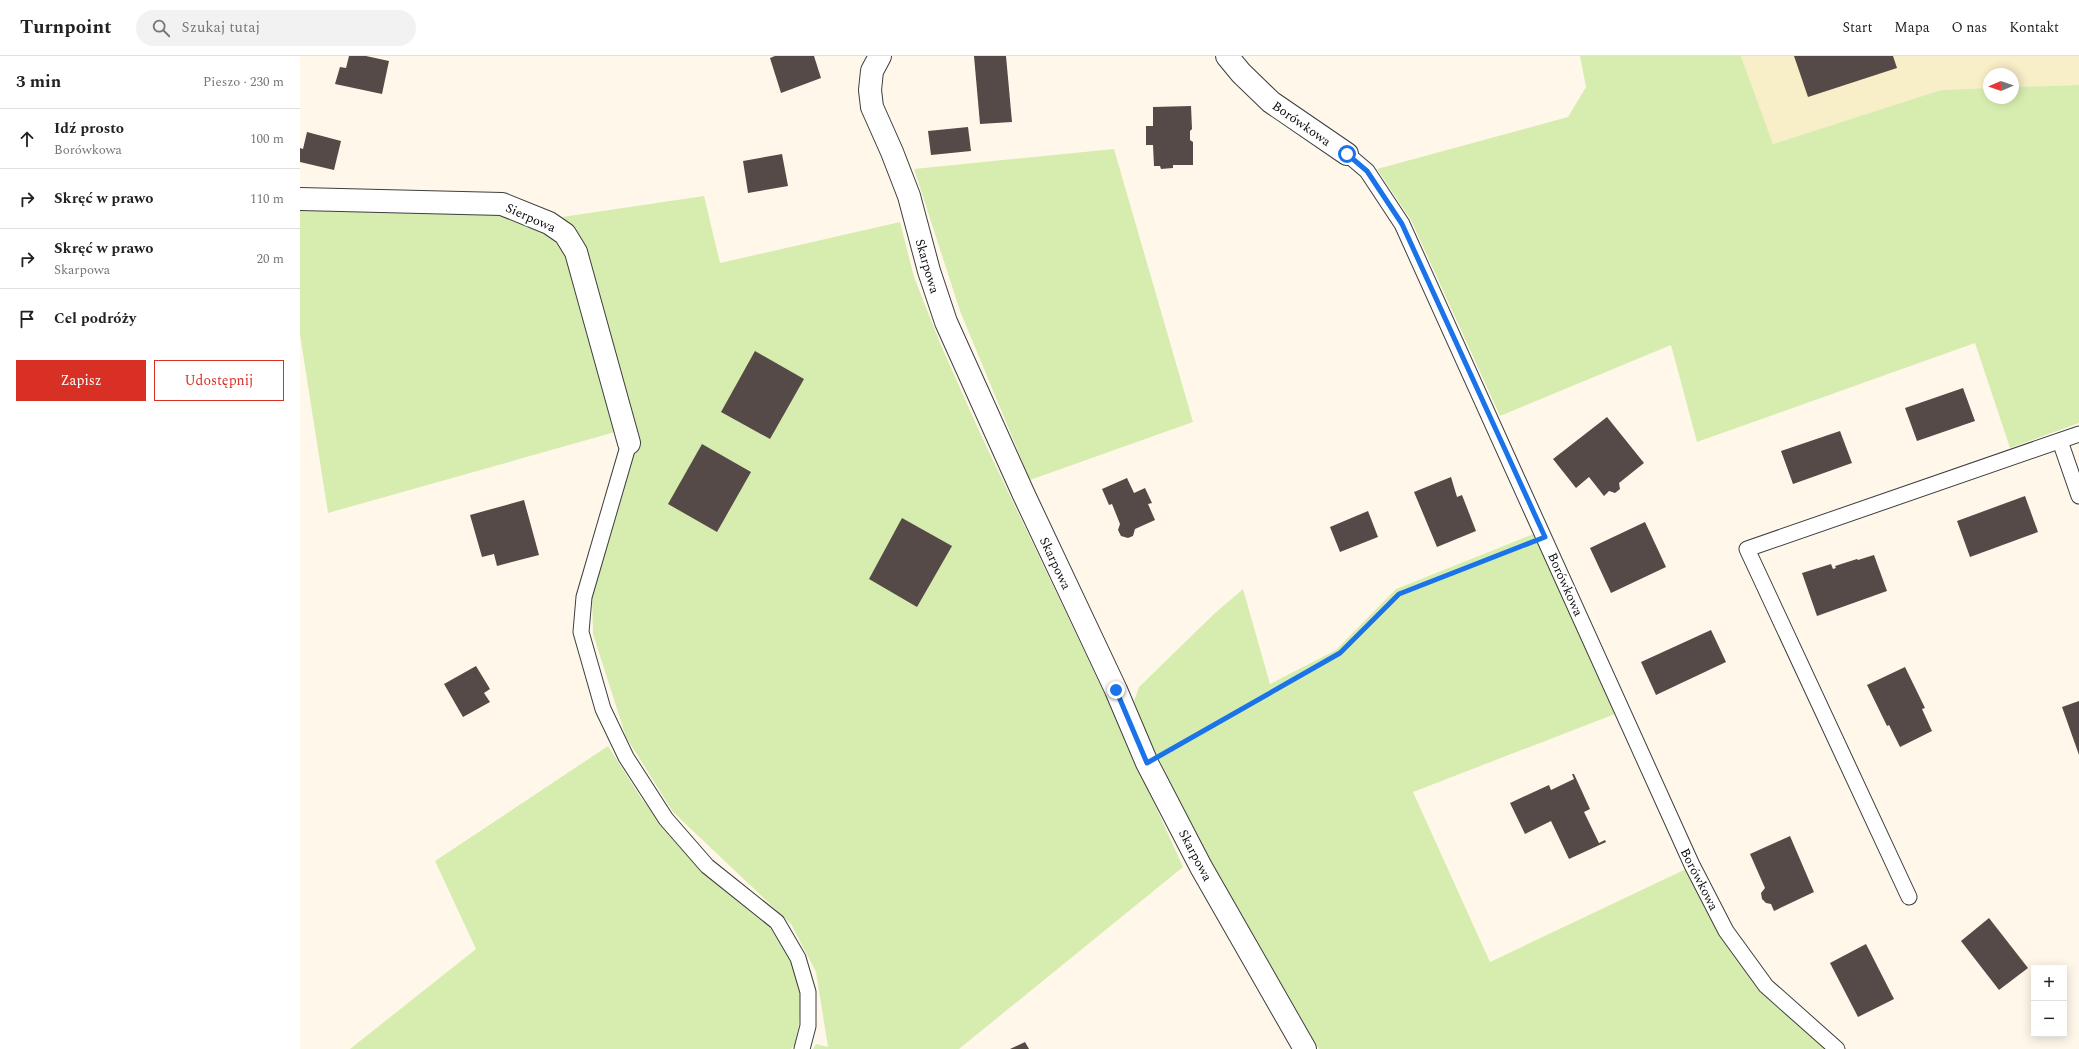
<!DOCTYPE html>
<html lang="pl">
<head>
<meta charset="utf-8">
<style>
	body { margin:0; font-family:Spectral,serif; background:#f2f2f2; color:#222 }
	.controls { position:absolute; right:12px; bottom:12px; display:grid; overflow:hidden; border-radius:0px; box-shadow:0 2px 10px #0003 }
	.controls button { width:36px; height:36px; display:grid; place-items:center; padding:0; border:0; border-bottom:1px solid #e0e0e0; background:#fff; color:#222; font:20px sans-serif }
	.compass { position:absolute; left:1683px; top:12px; width:36px; height:36px; border-radius:50%; background:#fff; box-shadow:0 2px 10px #0003; rotate:268deg }
	.stop { position:absolute; width:12px; height:12px; margin:-9px; border:3px solid #1a73e8; border-radius:50%; background:#fff }
	.stop.end { background:#1a73e8; border-color:#fff; box-shadow:0 1px 4px #0008 }
	.list { margin:0; padding:0; list-style:none }
	h2 { display:flex; justify-content:space-between; align-items:center; height:52px; margin:0; padding:0 16px; font-size:17px }
	h2 small { font-size:13px; font-weight:400; color:#767676 }
	.list li { display:grid; grid-template-columns:26px 1fr auto; gap:12px; align-items:center; box-sizing:border-box; height:60px; padding:0 16px; border-top:1px solid #e0e0e0 }
	.list b { display:block; font-size:15px; white-space:nowrap }
	.list p { margin:0; font-size:13px; white-space:nowrap; color:#767676 }
	.list em { font-size:13px; font-style:normal; color:#767676 }
	.actions { display:flex; gap:8px; padding:12px 16px }
	.actions a { flex:1; padding:9px 0; border:1px solid #d93025; border-radius:0px; text-align:center; font-size:14px; color:#d93025 }
	.actions .main { background:#d93025; color:#fff }
	.icon { flex:none; width:22px; height:22px; fill:none; stroke:currentColor; stroke-width:2; stroke-linecap:round; stroke-linejoin:round }
	.map { position:relative; flex:none; width:1779px; height:993px; overflow:hidden }
	header { display:flex; align-items:center; gap:24px; box-sizing:border-box; height:56px; padding:0 20px; background:#fff; border-bottom:1px solid #e0e0e0 }
	header strong { font-size:19px }
	nav { display:flex; gap:22px; margin-inline-start:auto; font-size:14px }
	.search { width:280px; height:36px; background:#f2f2f2; display:flex; align-items:center; gap:10px; box-sizing:border-box; padding:0 14px; border-radius:22px; color:#767676; font-size:15px }
	main { display:flex }
	aside { flex:1; background:#fff }
	.map>svg:first-child { display:block }
	.farmland { fill:#f8eec7 }
	.green { fill:#d7edaf }
	.building { fill:#554a47 }
	.lines { fill:none; stroke-linecap:round; stroke-linejoin:round }
	.service-casing { stroke:#3e3e3e; stroke-width:17 }
	.minor-casing { stroke:#3e3e3e; stroke-width:24 }
	.path { stroke:#2d2d2d; stroke-width:2.5; stroke-dasharray:4 2; stroke-linecap:butt }
	.service { stroke:#fff; stroke-width:15 }
	.minor { stroke:#fff; stroke-width:22 }
	.route { stroke:#1a73e8; stroke-width:5 }
	.labels { text-anchor:middle; stroke-width:4; stroke-linejoin:round; paint-order:stroke }
	.street-label { font-size:13px; fill:#0b0b0b; stroke:#fff }
</style>
</head>
<body>
<header>
<strong>Turnpoint</strong>
<div class="search"><svg class="icon" aria-label="search" viewBox="0 0 24 24"><circle cx="10" cy="10" r="6"/><path d="M15 15l6 6"/></svg>Szukaj tutaj</div>
<nav><a>Start</a><a>Mapa</a><a>O nas</a><a>Kontakt</a></nav>
</header>
<main>
<aside>
<h2>3 min<small>Pieszo · 230 m</small></h2>
<ul class="list">
<li><svg class="icon" aria-label="ahead" viewBox="0 0 24 24"><path d="M12 20V5M6 11l6-6 6 6"/></svg><div><b>Idź prosto</b><p>Borówkowa</p></div><em>100 m</em></li>
<li><svg class="icon" aria-label="right" viewBox="0 0 24 24"><path d="M7 20v-9h11M14 6l5 5-5 5"/></svg><div><b>Skręć w prawo</b></div><em>110 m</em></li>
<li><svg class="icon" aria-label="right" viewBox="0 0 24 24"><path d="M7 20v-9h11M14 6l5 5-5 5"/></svg><div><b>Skręć w prawo</b><p>Skarpowa</p></div><em>20 m</em></li>
<li><svg class="icon" aria-label="arrive" viewBox="0 0 24 24"><path d="M6 21V4h12l-3 4 3 4H6"/></svg><div><b>Cel podróży</b></div></li>
</ul>
<div class="actions"><a class="main">Zapisz</a><a>Udostępnij</a></div>
</aside>
<div class="map">
<svg width="1779" height="993" viewBox="0 0 1779 993">
	<rect width="100%" height="100%" fill="#fff8ea"/>
	<path class="farmland" d="M1441,0h338v29l-66,2v-13h-24v14l-48,2 -168,54z"/>
	<g class="green">
		<path d="M1280,0h161l32,88 168,-54 48,-2v10h24v-11l66,-2v338l-69,25 -35,-105 -278,99 -26,-97 -171,71 -89,-196 -34,-51 191,-52 18,-30z"/>
		<path d="M814,93l79,273 -163,58 -70,-169 -46,-142z"/>
		<path d="M404,140l16,67 180,-41 14,55 26,66 41,92 126,264 76,168 -224,182h-146l3,-5 12,3 -12,-75 -25,-48 -118,-112 -47,-75 -33,-103 -1,-37 43,-148 -80,-231z"/>
		<path d="M0,149l201,6 55,25 12,19 47,177 -287,81 -28,-178z"/>
		<path d="M1236,477l79,181 -202,78 77,170 196,-93 36,67 104,113h-507l-109,-187 -69,-139 -7,-22 5,-14 75,-73 29,-25 27,95 66,-34 60,-61z"/>
		<path d="M308,690l33,52 38,47 37,38 52,41 24,40 10,29 -3,31 -4,20 -4,5h-441l126,-100 -41,-88z"/>
	</g>
	<g class="building">
		<path d="M49,0h17l23,5 -7,33 -47,-10 5,-17 6,1z"/>
		<path d="M475,0h39l7,22 -40,15 -11,-35z"/>
		<path d="M674,0h32l6,66 -32,2z"/>
		<path d="M1494,0h99l4,12 -89,29z"/>
		<path d="M891,50l1,23 -2,2v9l3,2v23h-20v3l-12,1 -1,-3h-6l-1,-21h-7v-19h7v-19z"/>
		<path d="M668,71l3,24 -40,4 -3,-24z"/>
		<path d="M7,76l34,9 -7,29 -34,-8v-14l3,1z"/>
		<path d="M482,98l6,32 -40,7 -5,-32z"/>
		<path d="M455,295l49,28 -34,60 -49,-27z"/>
		<path d="M1663,332l12,33 -58,20 -12,-33z"/>
		<path d="M1307,361l37,46 -25,20 1,6 -5,4 -6,-2 -5,5 -15,-19 -13,11 -23,-29z"/>
		<path d="M1540,375l12,32 -59,21 -12,-33z"/>
		<path d="M402,388l49,28 -34,60 -49,-28z"/>
		<path d="M1151,421l6,20 5,-2 14,36 -39,16 -23,-55z"/>
		<path d="M827,422l7,15 11,-5 7,15 -4,1 7,16 -20,9 -2,7 -5,2 -7,-2 -3,-6 2,-6 -8,-20 -3,1 -7,-16z"/>
		<path d="M1725,440l13,36 -68,25 -13,-36z"/>
		<path d="M224,444l15,55 -42,11 -3,-12 -12,3 -12,-42z"/>
		<path d="M1068,455l10,26 -38,15 -10,-25z"/>
		<path d="M602,462l50,28 -35,61 -48,-28z"/>
		<path d="M1345,466l21,45 -55,26 -21,-45z"/>
		<path d="M1574,499l13,36 -70,25 -15,-43 29,-9 2,5 3,-1 -1,-2 22,-7 1,1z"/>
		<path d="M1411,574l15,32 -70,33 -15,-33z"/>
		<path d="M176,610l14,23 -6,4 6,9 -27,15 -19,-33z"/>
		<path d="M1605,611l20,41 -3,1 10,22 -32,16 -11,-22 -2,1 -20,-41z"/>
		<path d="M1779,645v54l-17,-48z"/>
		<path d="M1272,718h2l16,35 -6,3 15,31 6,-3 1,2 -37,17 -18,-38 -26,13 -15,-31 39,-18 2,5 23,-11z"/>
		<path d="M1490,780l24,56 -40,19 -3,-7 -5,-1 -4,-4 -1,-6 4,-5 -15,-34z"/>
		<path d="M1689,862l39,50 -29,22 -38,-49z"/>
		<path d="M1566,888l28,55 -36,18 -28,-54z"/>
		<path d="M725,986l4,7h-19z"/>
	</g>
	<g class="lines">
		<defs>
			<g id="service">
				<path d="M1047,98l20,17 35,53 290,641 34,66 40,55 71,63"/>
				<path d="M1760,385l19,55"/>
				<path d="M329,387l-45,154 -3,35 22,77 23,48 40,62 41,47 70,56 21,36 10,34v34l-6,23"/>
				<path d="M1609,841l-162,-348 332,-115"/>
			</g>
			<g id="minor">
				<path d="M580,0l-8,15 -2,19 2,17 20,45 17,44 20,75 17,51 78,173 92,195 31,73 54,104 104,182"/>
				<path d="M927,0l14,17 30,29 76,52"/>
				<path d="M0,143l202,5 47,19 16,11 11,18 53,191"/>
			</g>
		</defs>
		<use href="#service" class="service-casing"/>
		<use href="#minor" class="minor-casing"/>
		<path class="path" d="M870,694l170,-97 59,-59 125,-49"/>
		<use href="#service" class="service"/>
		<use href="#minor" class="minor"/>
	</g>
	<g class="lines">
		<path class="route" d="M816,634l31,73 193,-110 59,-59 146,-57 -143,-313 -35,-53 -20,-17"/>
	</g>
	<g class="labels">
		<g class="street-label">
			<text transform="translate(1002 67) rotate(35)" y="5">Borówkowa</text>
			<text transform="translate(231 161) rotate(24)" y="5">Sierpowa</text>
			<text transform="translate(628 210) rotate(74)" y="5">Skarpowa</text>
			<text transform="translate(756 507) rotate(65)" y="5">Skarpowa</text>
			<text transform="translate(1266 528) rotate(66)" y="5">Borówkowa</text>
			<text transform="translate(896 799) rotate(62)" y="5">Skarpowa</text>
			<text transform="translate(1400 823) rotate(63)" y="5">Borówkowa</text>
		</g>
	</g>
</svg>
<div class="controls">
<button>+</button>
<button>−</button>
</div>
<svg class="compass" viewBox="-18 -18 36 36"><path d="M0-13l5 13h-10z" fill="#e53935"/><path d="M0 13l5-13h-10z" fill="#767676"/></svg>
<div class="stop" style="left:1047px;top:98px"></div>
<div class="stop end" style="left:816px;top:634px"></div>
</div>
</main>
</body>
</html>
